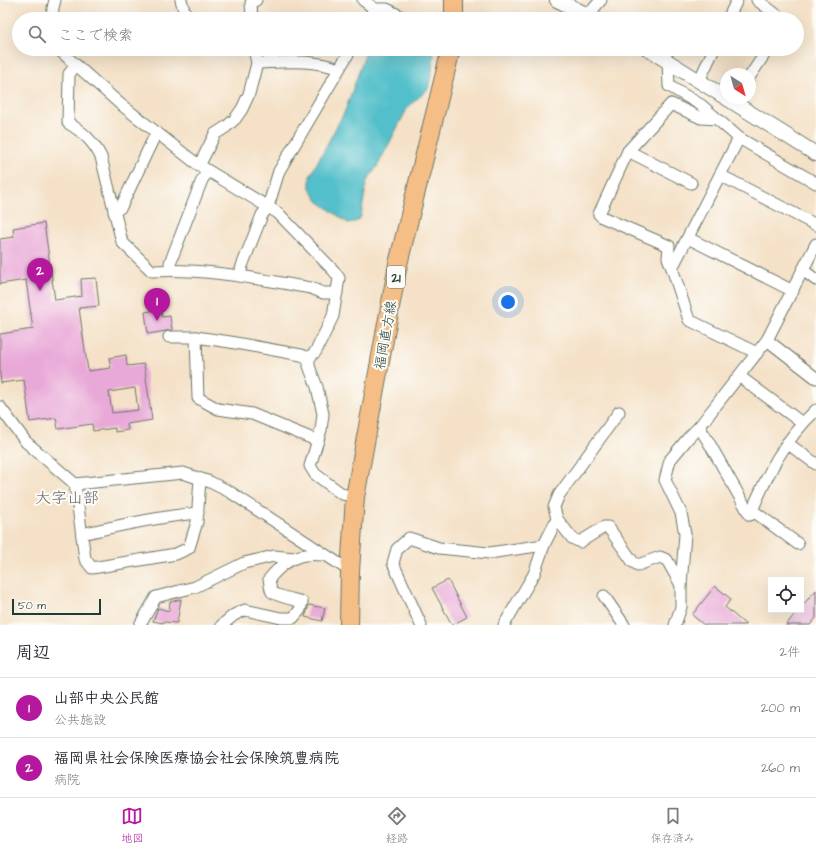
<!DOCTYPE html>
<html lang="ja">
<head>
<meta charset="utf-8">
<style>
	body { margin:0; font-family:"Architects Daughter","Klee One",sans-serif; background:#f7f7f7; color:#2b2b33 }
	.controls { position:absolute; right:12px; bottom:12px; display:grid; overflow:hidden; border-radius:0px; box-shadow:0 4px 16px #0002 }
	.controls button { width:36px; height:36px; display:grid; place-items:center; padding:0; border:0; border-bottom:1px solid #e1e1e2; background:#fff; color:#2b2b33; font:20px sans-serif }
	.compass { position:absolute; left:720px; top:68px; width:36px; height:36px; border-radius:50%; background:#fff; box-shadow:0 4px 16px #0002; rotate:143deg }
	.scale { position:absolute; left:12px; bottom:10px; width:89px; box-sizing:border-box; padding-left:4px; border:2px solid #1f3d34; border-top:0; font-size:11px; line-height:14px; white-space:nowrap; color:#1f3d34; -webkit-text-stroke:3px #fdfcf7; paint-order:stroke }
	.you { position:absolute; left:508px; top:302px; width:14px; height:14px; margin:-10px; border:3px solid #fff; border-radius:50%; background:#1a73e8; box-shadow:0 0 0 6px #1a73e833 }
	.badge { display:grid; place-items:center; width:26px; height:26px; border-radius:50%; background:#b5179e; color:#fff; font-size:13px; font-weight:700 }
	.pin { position:absolute; translate:-50% -33px; filter:drop-shadow(0 1px 2px #0008) }
	.pin::after { content:''; position:absolute; top:21px; width:14px; height:12px; background:inherit; clip-path:polygon(0 0,100% 0,50% 100%) }
	.list { margin:0; padding:0; list-style:none }
	h2 { display:flex; justify-content:space-between; align-items:center; height:52px; margin:0; padding:0 16px; font-size:17px }
	h2 small { font-size:13px; font-weight:400; color:#7c7c81 }
	.list li { display:grid; grid-template-columns:26px 1fr auto; gap:12px; align-items:center; box-sizing:border-box; height:60px; padding:0 16px; border-top:1px solid #e1e1e2 }
	.list b { display:block; font-size:15px; white-space:nowrap }
	.list p { margin:0; font-size:13px; white-space:nowrap; color:#7c7c81 }
	.list em { font-size:13px; font-style:normal; color:#7c7c81 }
	.icon { flex:none; width:22px; height:22px; fill:none; stroke:currentColor; stroke-width:2; stroke-linecap:round; stroke-linejoin:round }
	.map { position:relative; flex:none; width:816px; height:625px; overflow:hidden }
	.search { position:absolute; background:#fff; box-shadow:0 4px 16px #0002; left:12px; right:12px; top:12px; height:44px; display:flex; align-items:center; gap:10px; box-sizing:border-box; padding:0 14px; border-radius:22px; color:#7c7c81; font-size:15px }
	.sheet { height:172px; background:#fff }
	nav { display:flex; justify-content:space-around; align-items:center; box-sizing:border-box; height:56px; border-top:1px solid #e1e1e2; background:#fff; font-size:11px; color:#7c7c81 }
	nav a { display:grid; justify-items:center; gap:2px }
	nav .on { color:#b5179e }
	.map>svg:first-child { display:block }
	.water { fill:#52bfca; stroke:#387e7f }
	.building { fill:#e9a9d8; fill-rule:evenodd }
	.lines { fill:none; stroke-linecap:round; stroke-linejoin:round }
	.minor-casing { stroke:#6a7667; stroke-width:13 }
	.tertiary-casing { stroke:#6a7667; stroke-width:16 }
	.primary-casing { stroke:#6a7667; stroke-width:20 }
	.minor { stroke:#fff; stroke-width:11 }
	.tertiary { stroke:#fff; stroke-width:14 }
	.primary { stroke:#f6be87; stroke-width:18 }
	.labels { text-anchor:middle; stroke-width:4; stroke-linejoin:round; paint-order:stroke }
	.shield { fill:#fdfcf7; stroke:#62766e; stroke-width:1 }
	.shield-label { font-size:13px; font-weight:bold; fill:#1f3d34 }
	.street-label { font-size:14px; fill:#1f3d34; stroke:#fdfcf7 }
	.quarter-label { font-size:16px; fill:#66636d; stroke:#fdfcf7 }
</style>
</head>
<body>
<div class="map">
<svg width="816" height="625" viewBox="0 0 816 625">
	<rect width="100%" height="100%" fill="#fdfcf7"/>
	<filter id="ink" filterUnits="userSpaceOnUse"><feTurbulence type="fractalNoise" baseFrequency=".025" numOctaves="2"/><feDisplacementMap in="SourceGraphic" scale="8" xChannelSelector="R" yChannelSelector="G"/><feConvolveMatrix kernelMatrix="1 2 1 2 8 2 1 2 1" color-interpolation-filters="sRGB"/></filter>
	<filter id="wash" filterUnits="userSpaceOnUse"><feTurbulence type="fractalNoise" baseFrequency=".012" numOctaves="4" result="noise"/><feDisplacementMap in="SourceGraphic" scale="16" xChannelSelector="R" yChannelSelector="G"/><feGaussianBlur stdDeviation="0.9" result="paint"/><feColorMatrix in="noise" values="0 0 0 0 0 0 0 0 0 0 0 0 0 0 0 0 0 1.4 0 .05"/><feComposite in="paint" operator="in"/></filter>
	<g filter="url(#wash)">
		<rect width="100%" height="100%" fill="#f4e1c7"/>
		<path class="water" d="M367,49h60l7,5 -2,17 -4,18 -20,18 -30,58 -11,16 -6,35 -3,5 -10,2 -30,-22 -8,-13v-12l35,-65z"/>
		<g id="blocks">
			<g class="building">
				<path d="M44,223l11,77 27,-4 -1,-17 15,-1 3,28 -20,2 9,63 23,-3 -2,-10 17,-3 1,11 17,-2 8,56 -25,4 1,6 -13,2v-4l-22,3 -1,-7 -34,5 -2,-11 -26,4 -6,-42 -23,3 -1,-9v-40l33,-5 -7,-49 -26,4v-45l14,-2 -1,-9zM135,388l3,22 -26,3 -3,-21z"/>
				<path d="M161,309l1,8 8,-1 2,14 -24,4 -3,-22z"/>
				<path d="M448,580l19,37 -15,8 -20,-37z"/>
				<path d="M715,586l16,13 -6,8 21,18h-42l-12,-10z"/>
				<path d="M816,590v28l-6,7h-24l12,-15h3v-3z"/>
				<path d="M181,599l-4,24 -14,-1v1l-10,-2 5,-13 11,3 1,-9z"/>
				<path d="M309,605l16,3 -3,13 -17,-4z"/>
			</g>
		</g>
	</g>
	<g filter="url(#ink)">
		<use href="#blocks" fill-opacity="0" stroke="#6a7667" stroke-width="1"/>
		<g class="lines">
			<defs>
				<g id="minor">
					<path d="M181,0l5,17"/>
					<path d="M363,0l12,9"/>
					<path d="M757,0l25,19"/>
					<path d="M588,15l13,-15"/>
					<path d="M52,19l1,-11 2,-8"/>
					<path d="M252,19l-1,-16 5,-3"/>
					<path d="M368,19l7,-10h12l19,10"/>
					<path d="M728,19l9,-19"/>
					<path d="M58,49l61,54 78,61 81,49 56,58 5,7 -6,38 -17,35 -7,7v8l8,21 6,27 -2,16 -11,36 5,8 27,20 13,3"/>
					<path d="M668,61l1,25 32,19 38,33 77,45"/>
					<path d="M257,63c28,-1 55,-4 82,6"/>
					<path d="M76,65l-7,9 -1,49c15,9 25,18 33,34l21,85 30,29c54,-3 106,8 159,17l12,5h14"/>
					<path d="M750,76l18,-27"/>
					<path d="M699,81l15,-32"/>
					<path d="M739,138l-67,130 17,52 68,33"/>
					<path d="M628,151l63,32"/>
					<path d="M199,166l16,-32 11,-7 9,-8 7,-10 7,-15 8,-31 -3,-14"/>
					<path d="M720,175l96,50"/>
					<path d="M114,212l7,-5 35,-74"/>
					<path d="M688,238l105,53"/>
					<path d="M672,268l-4,-10 1,-12 -67,-29 -3,-3 29,-63 43,-47 30,14 16,1"/>
					<path d="M170,270v-7l32,-83 6,-9"/>
					<path d="M803,270l13,10"/>
					<path d="M240,275l2,-9 20,-51 6,-8 11,-36 72,-122"/>
					<path d="M169,337h27"/>
					<path d="M767,340l49,38"/>
					<path d="M309,358l-8,-3 -71,-13 -34,-5 2,61 20,11 34,5 66,27"/>
					<path d="M739,376l63,47"/>
					<path d="M0,407l26,35 49,42 108,-11 27,9 20,10 120,79"/>
					<path d="M699,427l9,14 42,74c18,-42 33,-74 66,-105"/>
					<path d="M787,443l29,21"/>
					<path d="M75,484l10,75 7,9 84,-14 13,-6 8,-26 3,-43"/>
					<path d="M752,510l46,34"/>
					<path d="M557,519l15,19 8,4 24,-15h4l25,35 5,3 22,-8 7,3 14,25"/>
					<path d="M82,534c38,-9 76,-17 116,-21"/>
					<path d="M604,596l20,29"/>
					<path d="M140,625l16,-28 39,-10 49,-24 30,-7 20,2"/>
					<path d="M222,625l12,-10 11,-5 36,8h12l7,-8 2,-8c-6,-2 -26,-6 -30,-10 -2,-3 -2,-9 -3,-13 9,-11 21,-22 36,-24 6,-1 13,0 19,0"/>
					<path d="M421,625l-28,-62 4,-14 12,-11 30,10 50,5 55,-8"/>
					<path d="M504,625l30,-51 10,-29 13,-26 -3,-12 5,-12 60,-83"/>
					<path d="M675,625l6,-18v-22l4,-51 -4,-21 -16,-33 5,-20 19,-23 10,-10 68,-87 49,-96"/>
				</g>
				<g id="tertiary">
					<path d="M557,0l39,19"/>
					<path d="M648,49l168,105"/>
				</g>
				<g id="primary">
					<path d="M454,19v-19"/>
					<path d="M349,625l1,-54 5,-74 43,-233 53,-215"/>
				</g>
			</defs>
			<use href="#minor" class="minor-casing"/>
			<use href="#tertiary" class="tertiary-casing"/>
			<use href="#primary" class="primary-casing"/>
			<use href="#minor" class="minor"/>
			<use href="#tertiary" class="tertiary"/>
			<use href="#primary" class="primary"/>
		</g>
	</g>
	<g class="labels">
		<rect class="shield" x="387" y="266" width="18" height="22" rx="3"/>
		<g class="shield-label">
			<text x="396" y="282">21</text>
		</g>
		<g class="street-label">
			<text transform="translate(385 335) rotate(-80)" y="5">福岡直方線</text>
		</g>
		<g class="quarter-label">
			<text x="67" y="503">大字山部</text>
		</g>
	</g>
</svg>
<div class="controls">
<button><svg class="icon" aria-label="locate" viewBox="0 0 24 24"><circle cx="12" cy="12" r="6"/><path d="M12 2v4M12 18v4M2 12h4M18 12h4"/></svg></button>
</div>
<svg class="compass" viewBox="-18 -18 36 36"><path d="M0-13l5 13h-10z" fill="#e53935"/><path d="M0 13l5-13h-10z" fill="#7c7c81"/></svg>
<div class="scale">50 m</div>
<div class="you"></div>
<div class="pin badge" style="left:157px;top:321px">1</div>
<div class="pin badge" style="left:40px;top:291px">2</div>
<div class="search"><svg class="icon" aria-label="search" viewBox="0 0 24 24"><circle cx="10" cy="10" r="6"/><path d="M15 15l6 6"/></svg>ここで検索</div>
</div>
<section class="sheet">
<h2>周辺<small>2件</small></h2>
<ul class="list">
<li><span class="badge">1</span><div><b>山部中央公民館</b><p>公共施設</p></div><em>200 m</em></li>
<li><span class="badge">2</span><div><b>福岡県社会保険医療協会社会保険筑豊病院</b><p>病院</p></div><em>260 m</em></li>
</ul>
</section>
<nav>
<a class="on"><svg class="icon" aria-label="map" viewBox="0 0 24 24"><path d="M3 6l6-2 6 2 6-2v14l-6 2-6-2-6 2zM9 4v14M15 6v14"/></svg>地図</a>
<a><svg class="icon" aria-label="directions" viewBox="0 0 24 24"><path d="M12 3l9 9-9 9-9-9zM9 14v-3h6M13 9l2 2-2 2"/></svg>経路</a>
<a><svg class="icon" aria-label="saved" viewBox="0 0 24 24"><path d="M7 4h10v16l-5-4-5 4z"/></svg>保存済み</a>
</nav>
</body>
</html>
